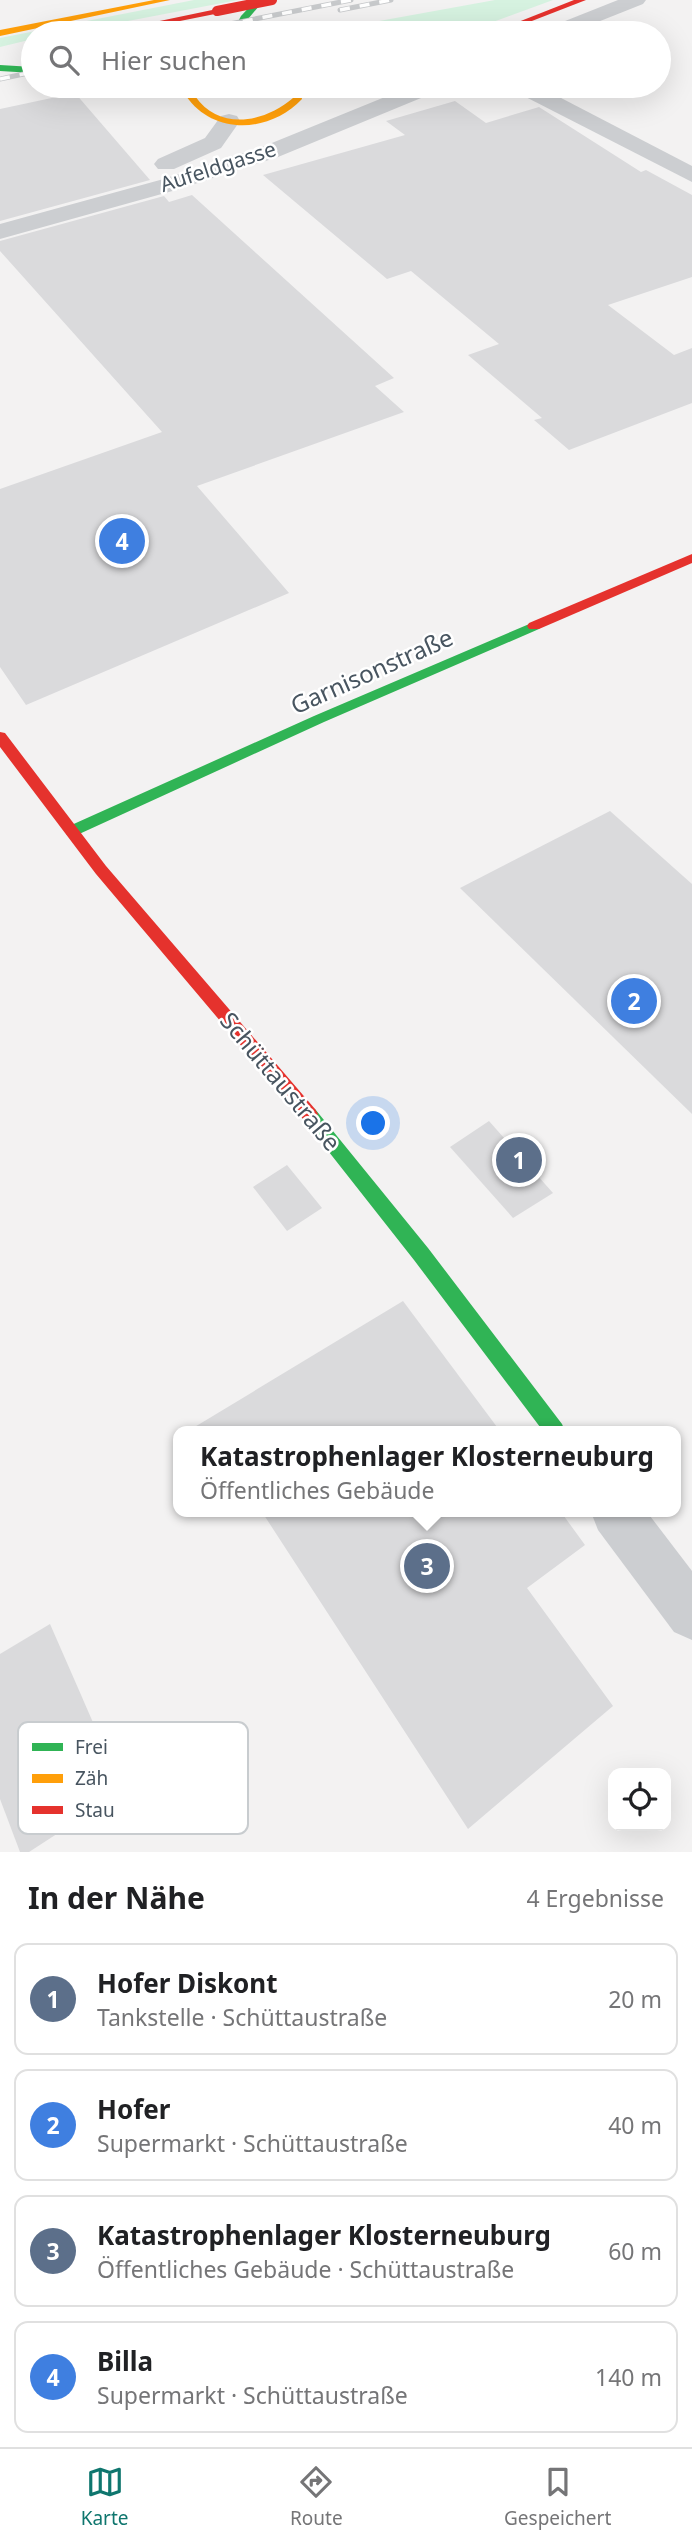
<!DOCTYPE html>
<html lang="de">
<head>
<meta charset="utf-8">
<style>
	body { margin:0; font-family:"Noto Sans",sans-serif; background:#f6f6f6; color:#202124 }
	.controls { position:absolute; right:21px; bottom:21px; display:grid; overflow:hidden; border-radius:14px; box-shadow:0 7px 28px #0002 }
	.controls button { width:63px; height:63px; display:grid; place-items:center; padding:0; border:0; border-bottom:2px solid #e0e0e0; background:#fff; color:#202124; font:35px sans-serif }
	.you { position:absolute; left:374px; top:1124px; width:24px; height:24px; margin:-18px; border:5px solid #fff; border-radius:50%; background:#1a73e8; box-shadow:0 0 0 10px #1a73e833 }
	.badge { display:grid; place-items:center; width:46px; height:46px; border-radius:50%; background:#0f766e; color:#fff; font-size:23px; font-weight:700 }
	.pin { position:absolute; translate:-50% -50%; border:4px solid #fff; box-shadow:0 2px 7px #0006 }
	.popup { position:absolute; left:173px; top:1426px; width:508px; height:91px; box-sizing:border-box; display:grid; place-content:center; border-radius:14px; background:#fff; filter:drop-shadow(0 2px 5px #0005); font-size:23px; white-space:nowrap; color:#757577 }
	.popup b { font-size:26px; color:#202124 }
	.popup::after { content:''; position:absolute; left:50%; top:100%; margin-left:-14px; border:14px solid transparent; border-top-color:#fff }
	.list { margin:0; padding:0; list-style:none }
	h2 { display:flex; justify-content:space-between; align-items:center; height:91px; margin:0; padding:0 28px; font-size:30px }
	h2 small { font-size:23px; font-weight:400; color:#757577 }
	.list li { display:grid; grid-template-columns:46px 1fr auto; gap:21px; align-items:center; box-sizing:border-box; height:112px; margin:0 14px 14px; padding:0 14px; border:2px solid #e0e0e0; border-radius:14px }
	.list b { display:block; font-size:26px; white-space:nowrap }
	.list p { margin:0; font-size:23px; white-space:nowrap; color:#757577 }
	.list em { font-size:23px; font-style:normal; color:#757577 }
	.icon { flex:none; width:38px; height:38px; fill:none; stroke:currentColor; stroke-width:2; stroke-linecap:round; stroke-linejoin:round }
	.map { position:relative; flex:none; width:692px; height:1852px; overflow:hidden }
	.search { position:absolute; background:#fff; box-shadow:0 7px 28px #0002; left:21px; right:21px; top:21px; height:77px; display:flex; align-items:center; gap:18px; box-sizing:border-box; padding:0 24px; border-radius:38px; color:#757577; font-size:26px }
	.sheet { height:595px; background:#fff }
	nav { display:flex; justify-content:space-around; align-items:center; box-sizing:border-box; height:98px; border-top:2px solid #e0e0e0; background:#fff; font-size:19px; color:#757577 }
	nav a { display:grid; justify-items:center; gap:4px }
	nav .on { color:#0f766e }
	.map>svg:first-child { display:block }
	.green { fill:#d6f2e0 }
	.building { fill:#dadadc }
	.lines { fill:none; stroke-linecap:round; stroke-linejoin:round }
	.street { fill:#ccced1; fill-rule:evenodd }
	.fast { fill:#30b455; fill-rule:evenodd }
	.slow { fill:#ff9f0a; fill-rule:evenodd }
	.jam { fill:#e5322d; fill-rule:evenodd }
	.rail-casing { stroke:#c7c9cb; stroke-width:5 }
	.rail { stroke:#fff; stroke-width:3.5; stroke-dasharray:10; stroke-linecap:butt }
	.jam-bridge { stroke:#e5322d; stroke-width:10 }
	.labels { text-anchor:middle; stroke-width:5; stroke-linejoin:round; paint-order:stroke }
	.far-street-label { font-size:21px; fill:#485560; stroke:#fff }
	.street-label { font-size:24px; fill:#485560; stroke:#fff }
	.key { fill:#fff; stroke:#c8cccf; stroke-width:2 }
	.key-label { font-size:19px; fill:#485560 }
</style>
</head>
<body>
<div class="map">
<svg width="692" height="1852" viewBox="0 0 692 1852">
	<rect width="100%" height="100%" fill="#f3f2f2"/>
	<g class="green">
		<path d="M194,0h44l-173,33h-32v6l-33,8v-9z"/>
		<path d="M495,0h58l-90,33h-150z"/>
	</g>
	<g class="building">
		<path d="M75,93l75,87 -150,41v-112z"/>
		<path d="M455,101l31,22 53,-16 102,65 5,-2 46,25v82l-84,28 66,50 18,-7v55l-123,47 -35,-30 8,-2 -74,-63 31,-11 -88,-73 -24,8 -124,-104 142,-40 -19,-14z"/>
		<path d="M192,195l202,183 -19,8 29,26 -207,74 92,107 -263,112 -26,-38v-178l162,-57 -162,-181v-10l164,-45 5,6z"/>
		<path d="M610,811l82,73v230l-232,-226z"/>
		<path d="M489,1121l64,72 -40,25 -63,-71z"/>
		<path d="M287,1165l35,43 -35,23 -34,-44z"/>
		<path d="M403,1301l97,130h-312z"/>
		<path d="M262,1512h299l24,33 -58,43 86,118 -145,123z"/>
		<path d="M50,1624l73,167 -94,61h-9l-20,-53v-145z"/>
	</g>
	<g class="lines">
		<g class="street">
			<path d="M618,0h28l-3,4 -73,29h-28l3,-4z"/>
			<path d="M412,86h29l-3,5 -160,66 -102,33 -176,49v-15l160,-44 102,-33z"/>
			<path d="M511,86h27l154,80v16l-178,-91z"/>
			<path d="M229,114l8,2 3,5 -19,27 -47,21h-16l-4,-5 4,-5 47,-21 16,-22z"/>
			<path d="M591,1512h56l45,59v69l-18,-8 -76,-102z"/>
		</g>
		<g class="fast">
			<path d="M256,0h8l-16,19 -8,14h-8l9,-17z"/>
			<path d="M0,65l33,2v6l-33,-2z"/>
			<path d="M534,622l7,4 -2,3 -215,93 -247,113h-10l-2,-4 2,-4 247,-111z"/>
			<path d="M309,1107l6,2 113,139 134,176 3,7h-22l-129,-171 -111,-141 -3,-5 3,-5z"/>
		</g>
		<g class="slow">
			<path d="M154,0h16l-170,36v-6z"/>
			<path d="M193,86h8l-6,10c24,35 69,27 98,2v-7l-5,-5 12,2 2,11c-32,34 -88,37 -116,-3z"/>
		</g>
		<g class="jam">
			<path d="M574,0h12l-85,33h-11z"/>
			<path d="M217,9h3v4l-85,17 -4,-3z"/>
			<path d="M692,554v9l-153,66h-10l-2,-3 2,-3z"/>
			<path d="M0,732l5,1 101,133 209,243 3,5 -3,5 -6,2 -6,-2 -207,-245 -96,-127z"/>
		</g>
		<defs>
			<g id="rail">
				<path d="M340,10l51,-10"/>
				<path d="M184,33l167,-33"/>
				<path d="M0,79l33,-7"/>
			</g>
		</defs>
		<use href="#rail" class="rail-casing"/>
		<use href="#rail" class="rail"/>
		<path class="jam-bridge" d="M217,11l55,-11"/>
	</g>
	<g class="labels">
		<g class="far-street-label">
			<text transform="translate(218 167) rotate(-18)" y="7">Aufeldgasse</text>
		</g>
		<g class="street-label">
			<text transform="translate(372 672) rotate(-24)" y="8">Garnisonstraße</text>
			<text transform="translate(280 1082) rotate(50)" y="8">Schüttaustraße</text>
		</g>
	</g>
	<rect x="18" y="1722" width="230" height="112" rx="10" class="key"/>
	<rect x="32" y="1743" width="31" height="8" fill="#30b455"/>
	<rect x="32" y="1774" width="31" height="9" fill="#ff9f0a"/>
	<rect x="32" y="1806" width="31" height="8" fill="#e5322d"/>
	<g class="key-label">
		<text x="75" y="1754">Frei</text>
		<text x="75" y="1785">Zäh</text>
		<text x="75" y="1817">Stau</text>
	</g>
</svg>
<div class="controls">
<button><svg class="icon" aria-label="locate" viewBox="0 0 24 24"><circle cx="12" cy="12" r="6"/><path d="M12 2v4M12 18v4M2 12h4M18 12h4"/></svg></button>
</div>
<div class="you"></div>
<div class="pin badge" style="left:519px;top:1160px;background:#5c6f8a">1</div>
<div class="pin badge" style="left:634px;top:1001px;background:#3f7fe0">2</div>
<div class="pin badge" style="left:427px;top:1566px;background:#5c6f8a">3</div>
<div class="popup"><b>Katastrophenlager Klosterneuburg</b>Öffentliches Gebäude</div>
<div class="pin badge" style="left:122px;top:541px;background:#3f7fe0">4</div>
<div class="search"><svg class="icon" aria-label="search" viewBox="0 0 24 24"><circle cx="10" cy="10" r="6"/><path d="M15 15l6 6"/></svg>Hier suchen</div>
</div>
<section class="sheet">
<h2>In der Nähe<small>4 Ergebnisse</small></h2>
<ul class="list">
<li><span class="badge" style="background:#5c6f8a">1</span><div><b>Hofer Diskont</b><p>Tankstelle · Schüttaustraße</p></div><em>20 m</em></li>
<li><span class="badge" style="background:#3f7fe0">2</span><div><b>Hofer</b><p>Supermarkt · Schüttaustraße</p></div><em>40 m</em></li>
<li><span class="badge" style="background:#5c6f8a">3</span><div><b>Katastrophenlager Klosterneuburg</b><p>Öffentliches Gebäude · Schüttaustraße</p></div><em>60 m</em></li>
<li><span class="badge" style="background:#3f7fe0">4</span><div><b>Billa</b><p>Supermarkt · Schüttaustraße</p></div><em>140 m</em></li>
</ul>
</section>
<nav>
<a class="on"><svg class="icon" aria-label="map" viewBox="0 0 24 24"><path d="M3 6l6-2 6 2 6-2v14l-6 2-6-2-6 2zM9 4v14M15 6v14"/></svg>Karte</a>
<a><svg class="icon" aria-label="directions" viewBox="0 0 24 24"><path d="M12 3l9 9-9 9-9-9zM9 14v-3h6M13 9l2 2-2 2"/></svg>Route</a>
<a><svg class="icon" aria-label="saved" viewBox="0 0 24 24"><path d="M7 4h10v16l-5-4-5 4z"/></svg>Gespeichert</a>
</nav>
</body>
</html>
